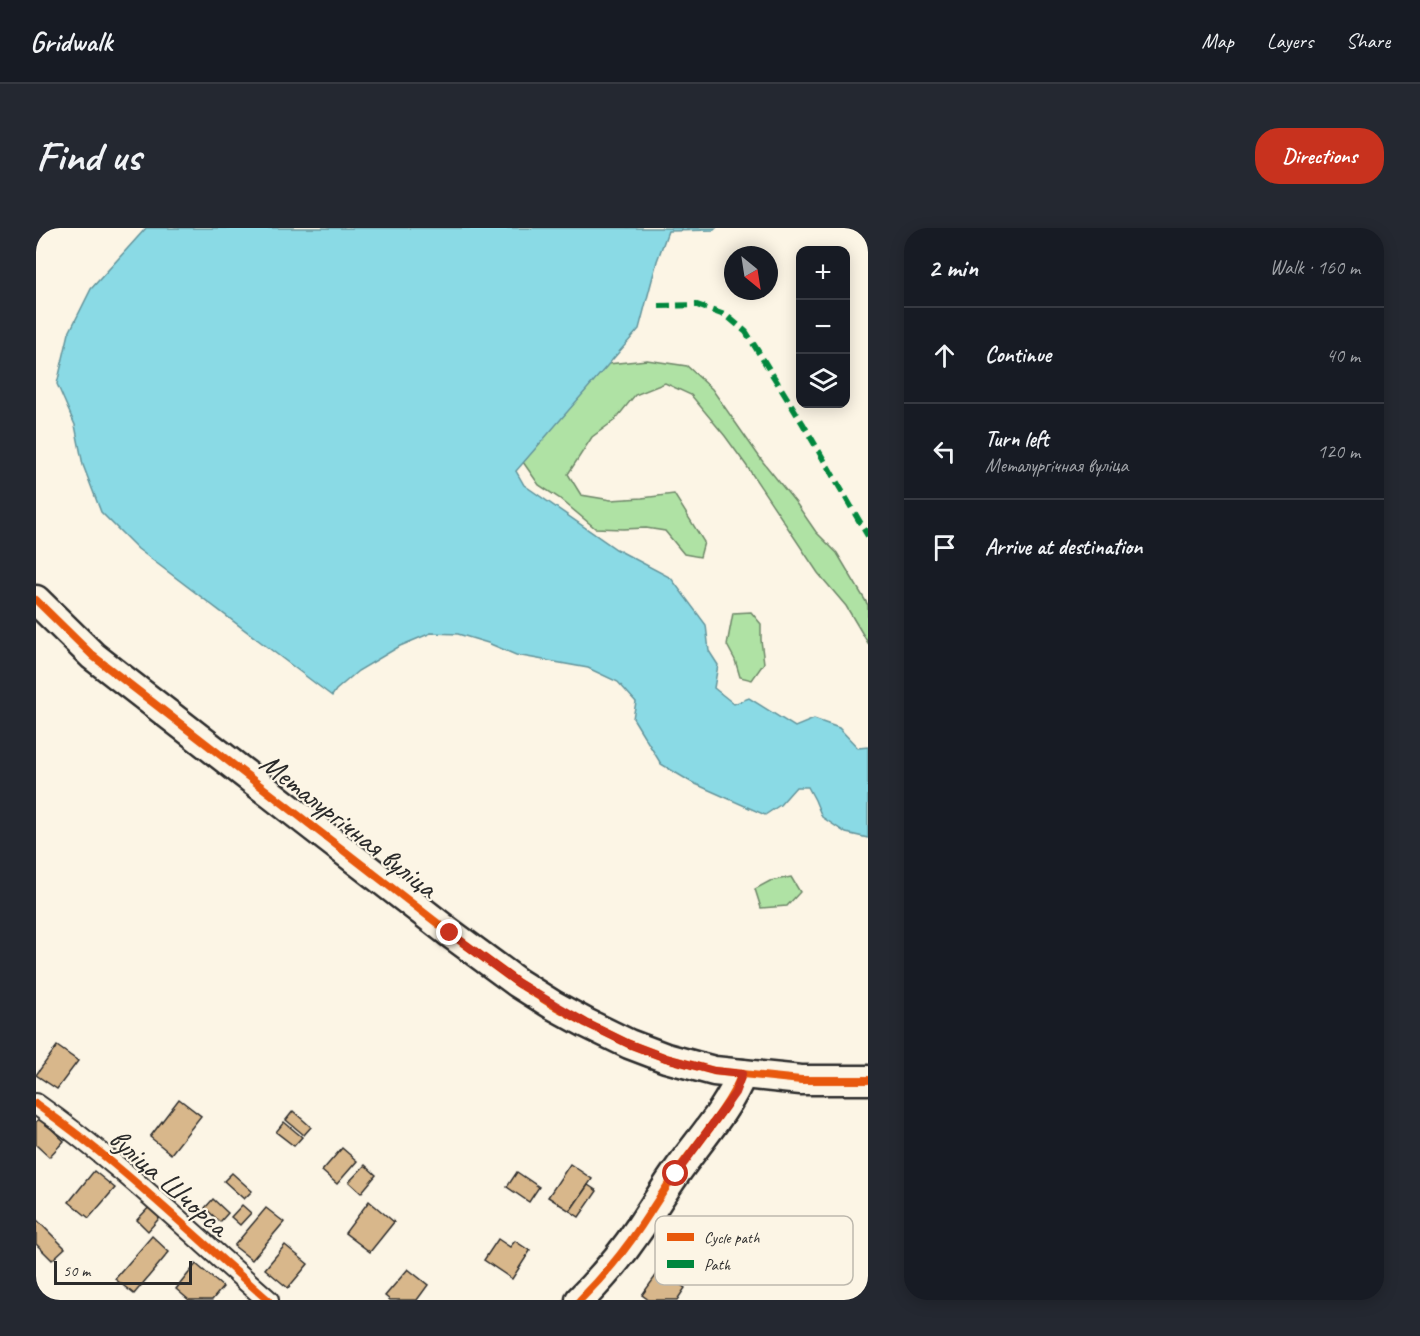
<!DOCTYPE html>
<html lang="en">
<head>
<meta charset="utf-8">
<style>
	body { margin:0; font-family:Caveat,sans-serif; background:#242831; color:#f1f3f6 }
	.controls { position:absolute; right:18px; top:18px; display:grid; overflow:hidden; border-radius:12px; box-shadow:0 3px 15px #0003 }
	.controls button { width:54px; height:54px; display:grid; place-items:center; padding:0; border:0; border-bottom:2px solid #363941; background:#171b24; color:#f1f3f6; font:30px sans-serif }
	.compass { position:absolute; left:688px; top:18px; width:54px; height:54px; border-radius:50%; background:#171b24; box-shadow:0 3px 15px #0003; rotate:150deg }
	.scale { position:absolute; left:18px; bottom:15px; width:138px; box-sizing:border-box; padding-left:6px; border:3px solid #2b2b2b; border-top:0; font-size:16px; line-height:21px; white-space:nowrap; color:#2b2b2b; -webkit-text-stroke:4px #fcf5e5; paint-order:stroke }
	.stop { position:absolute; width:18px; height:18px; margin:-14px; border:4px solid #c8321e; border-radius:50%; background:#fff }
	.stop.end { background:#c8321e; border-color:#fff; box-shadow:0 2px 6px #0008 }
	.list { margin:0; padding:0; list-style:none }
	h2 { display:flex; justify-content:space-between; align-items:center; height:78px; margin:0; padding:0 24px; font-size:26px }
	h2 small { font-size:20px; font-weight:400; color:#9ea1a6 }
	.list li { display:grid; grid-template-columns:39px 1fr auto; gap:18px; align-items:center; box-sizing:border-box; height:96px; padding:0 24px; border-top:2px solid #363941 }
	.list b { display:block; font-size:22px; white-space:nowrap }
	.list p { margin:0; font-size:20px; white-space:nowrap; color:#9ea1a6 }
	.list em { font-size:20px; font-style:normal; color:#9ea1a6 }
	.icon { flex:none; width:33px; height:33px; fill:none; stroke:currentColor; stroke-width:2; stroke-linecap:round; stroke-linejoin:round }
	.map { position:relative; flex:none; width:832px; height:1072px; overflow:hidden; border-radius:24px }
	header { display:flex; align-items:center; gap:36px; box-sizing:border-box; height:84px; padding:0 30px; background:#171b24; border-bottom:2px solid #363941 }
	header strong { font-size:28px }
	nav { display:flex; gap:33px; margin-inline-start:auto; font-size:21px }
	.intro { display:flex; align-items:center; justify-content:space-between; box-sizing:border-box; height:144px; padding:0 36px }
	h1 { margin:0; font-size:42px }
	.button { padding:15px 27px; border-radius:24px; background:#c8321e; color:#fff; font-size:21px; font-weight:700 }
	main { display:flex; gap:36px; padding:0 36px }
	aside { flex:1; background:#171b24; border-radius:24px; box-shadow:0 3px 15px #0003 }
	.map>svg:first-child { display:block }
	.green { fill:#afe2a4; stroke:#6d8668; stroke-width:1.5 }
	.water { fill:#8adae5; stroke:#64949b; stroke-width:1.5 }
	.building { fill:#d8b78b; stroke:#2b2b2b; stroke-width:1.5 }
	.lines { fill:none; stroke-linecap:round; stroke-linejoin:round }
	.street-casing { stroke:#2b2b2b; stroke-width:24 }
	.secondary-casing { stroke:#2b2b2b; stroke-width:33 }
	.street { stroke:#fcf5e5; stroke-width:20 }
	.secondary { stroke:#fcf5e5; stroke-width:28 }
	.quiet { stroke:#00873e; stroke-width:6; stroke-dasharray:12 6; stroke-linecap:butt }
	.cycleway-casing { stroke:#fcf5e5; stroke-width:11 }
	.cycleway { stroke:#e8590c; stroke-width:8 }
	.route { stroke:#c8321e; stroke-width:8 }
	.labels { text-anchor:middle; stroke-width:4.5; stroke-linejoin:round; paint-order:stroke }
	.street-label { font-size:30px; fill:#2b2b2b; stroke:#fcf5e5 }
	.key { fill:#fcf5e5; stroke:#bdb8ad; stroke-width:1.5 }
	.key-label { font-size:16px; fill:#2b2b2b }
</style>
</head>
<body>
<header>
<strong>Gridwalk</strong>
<nav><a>Map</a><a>Layers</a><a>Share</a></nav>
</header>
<div class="intro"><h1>Find us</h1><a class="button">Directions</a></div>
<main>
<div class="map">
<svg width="832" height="1072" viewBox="0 0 832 1072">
	<rect width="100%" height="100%" fill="#fcf5e5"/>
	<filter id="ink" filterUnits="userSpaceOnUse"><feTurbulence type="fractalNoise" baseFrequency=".0167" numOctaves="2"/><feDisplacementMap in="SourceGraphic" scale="12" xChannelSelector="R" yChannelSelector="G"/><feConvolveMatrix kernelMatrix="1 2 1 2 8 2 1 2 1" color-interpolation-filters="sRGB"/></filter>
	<g filter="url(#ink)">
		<g class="green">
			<path d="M611,132l40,6 25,23 51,73 33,41 20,29 21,21 31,52v38l-22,-37 -28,-33 -72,-108 -21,-29 -34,-41 -26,-12 -30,12 -20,25 -23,17 -24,37 13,21 30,5 31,-2 32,-4 30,48 -4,15 -16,-3 -19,-23 -19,-3 -23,1 -28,-1 -36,-30 -20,-13 -16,-23 85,-98z"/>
			<path d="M715,384l10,12v16l3,23 -12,17 -12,-3 -5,-17 -8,-15 6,-32z"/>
			<path d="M755,649l9,15 -13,14 -26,2 -6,-19 15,-8z"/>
		</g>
		<path class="water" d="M110,0h570l-2,2 -46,1 -11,30 -18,68 -123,142 8,14 92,64 55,29 35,47 3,26 9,14 -4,23 20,16 15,-6 46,29 19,-8 25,9 19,20 10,-1v91l-22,-5 -24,-16 -7,-17 -7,-13h-12l-16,18 -15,10 -74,-33 -30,-18 -28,-46 3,-16 -18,-20 -30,-14 -72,-13 -28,-12 -30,-9 -27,-1 -31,13 -42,25 -22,19 -4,6 -194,-147 -37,-37 -18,-47 -8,-40 -18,-41 12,-51 22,-44z"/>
		<g class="building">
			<path d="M21,818l21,15 -21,28 -21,-14z"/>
			<path d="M143,871l22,17 -30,38 -21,-17z"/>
			<path d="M257,883l18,16 -7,8 -18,-15z"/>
			<path d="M4,890l24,23 -15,16 -13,-12v-23z"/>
			<path d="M248,894l18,15 -8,9 -18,-14z"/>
			<path d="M306,920l15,13 -20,23 -15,-13z"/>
			<path d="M534,936l22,15 -22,32 -22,-14z"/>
			<path d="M329,937l11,10 -15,18 -12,-11z"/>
			<path d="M58,943l21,17 -26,30 -20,-16z"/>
			<path d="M481,944l22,15 -10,15 -22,-15z"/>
			<path d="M196,945l20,18 -8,8 -20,-18z"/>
			<path d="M552,957l9,6 -18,26 -9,-6z"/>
			<path d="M177,971l15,14 -8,9 -15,-14z"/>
			<path d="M333,973l25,21 -24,30 -25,-19z"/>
			<path d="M116,976l11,10 -15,17 -11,-11z"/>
			<path d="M206,977l9,8 -11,12 -9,-8z"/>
			<path d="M230,980l18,14 -32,38 -18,-14z"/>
			<path d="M0,991l29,29 -13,12 -16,-16z"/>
			<path d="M116,1008l17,16 -35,42 -19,-15z"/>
			<path d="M462,1011l12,8 5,-6 15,10 -18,28 -28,-19z"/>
			<path d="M249,1017l23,19 -20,24 -23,-19z"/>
			<path d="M160,1036l27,23 -11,13h-23l-13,-11z"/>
			<path d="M372,1041l20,16 -11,15h-27l-5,-4z"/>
			<path d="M624,1042l25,18 -8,12h-28l-7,-5z"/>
		</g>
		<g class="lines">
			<defs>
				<path id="street" d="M0,876c83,58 156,130 232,196"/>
				<g id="secondary">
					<path d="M0,372l57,56 357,277 68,50 35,22 33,18 43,21 37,14 48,13 87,9h67"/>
					<path d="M544,1072c23,-23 43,-47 61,-74 12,-18 23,-36 35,-53 23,-33 51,-62 66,-99"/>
				</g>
			</defs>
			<use href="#street" class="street-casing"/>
			<use href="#secondary" class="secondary-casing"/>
			<use href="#street" class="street"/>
			<use href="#secondary" class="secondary"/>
			<path class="quiet" d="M623,78l38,-1 30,11 19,16 57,92 65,112"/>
			<defs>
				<g id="cycleway">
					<path d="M0,372l57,56 357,277 68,50 35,22 33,18 43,21 37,14 48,13 87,9h67"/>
					<path d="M0,876c83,58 156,130 232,196"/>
					<path d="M544,1072c23,-23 43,-47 61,-74 12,-18 23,-36 35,-53 23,-33 51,-62 66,-99"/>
				</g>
			</defs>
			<use href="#cycleway" class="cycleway-casing"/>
			<use href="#cycleway" class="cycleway"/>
		</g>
	</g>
	<g class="lines" filter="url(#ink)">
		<path class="route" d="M414,705l68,50 68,40 43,21 37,14 48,13 28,3 -7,19 -10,14 -49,67"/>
	</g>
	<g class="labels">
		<g class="street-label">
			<text transform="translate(313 597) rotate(38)" y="10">Металургічная вуліца</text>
			<text transform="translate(133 954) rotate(41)" y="10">вуліца Шчорса</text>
		</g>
	</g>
	<rect x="619" y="988" width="198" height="69" rx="9" class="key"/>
	<rect x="631" y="1005" width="27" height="8" fill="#e8590c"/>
	<rect x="631" y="1032" width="27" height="8" fill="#00873e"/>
	<g class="key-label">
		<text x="668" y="1015">Cycle path</text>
		<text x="668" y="1042">Path</text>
	</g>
</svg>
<div class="controls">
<button>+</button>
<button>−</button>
<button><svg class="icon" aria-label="layers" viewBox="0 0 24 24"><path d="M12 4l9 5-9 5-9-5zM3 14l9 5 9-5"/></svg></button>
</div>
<svg class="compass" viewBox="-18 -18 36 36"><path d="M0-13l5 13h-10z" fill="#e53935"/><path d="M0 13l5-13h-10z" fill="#9ea1a6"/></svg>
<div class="scale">50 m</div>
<div class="stop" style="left:640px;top:946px"></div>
<div class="stop end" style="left:414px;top:705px"></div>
</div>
<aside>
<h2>2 min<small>Walk · 160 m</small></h2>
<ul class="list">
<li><svg class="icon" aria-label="ahead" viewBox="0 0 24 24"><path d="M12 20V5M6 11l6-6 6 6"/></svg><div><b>Continue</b></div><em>40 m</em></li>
<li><svg class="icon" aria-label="left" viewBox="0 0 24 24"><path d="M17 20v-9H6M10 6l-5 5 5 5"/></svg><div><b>Turn left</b><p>Металургічная вуліца</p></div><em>120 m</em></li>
<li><svg class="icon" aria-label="arrive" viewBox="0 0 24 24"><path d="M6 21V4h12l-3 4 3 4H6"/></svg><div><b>Arrive at destination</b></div></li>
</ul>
</aside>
</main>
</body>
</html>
